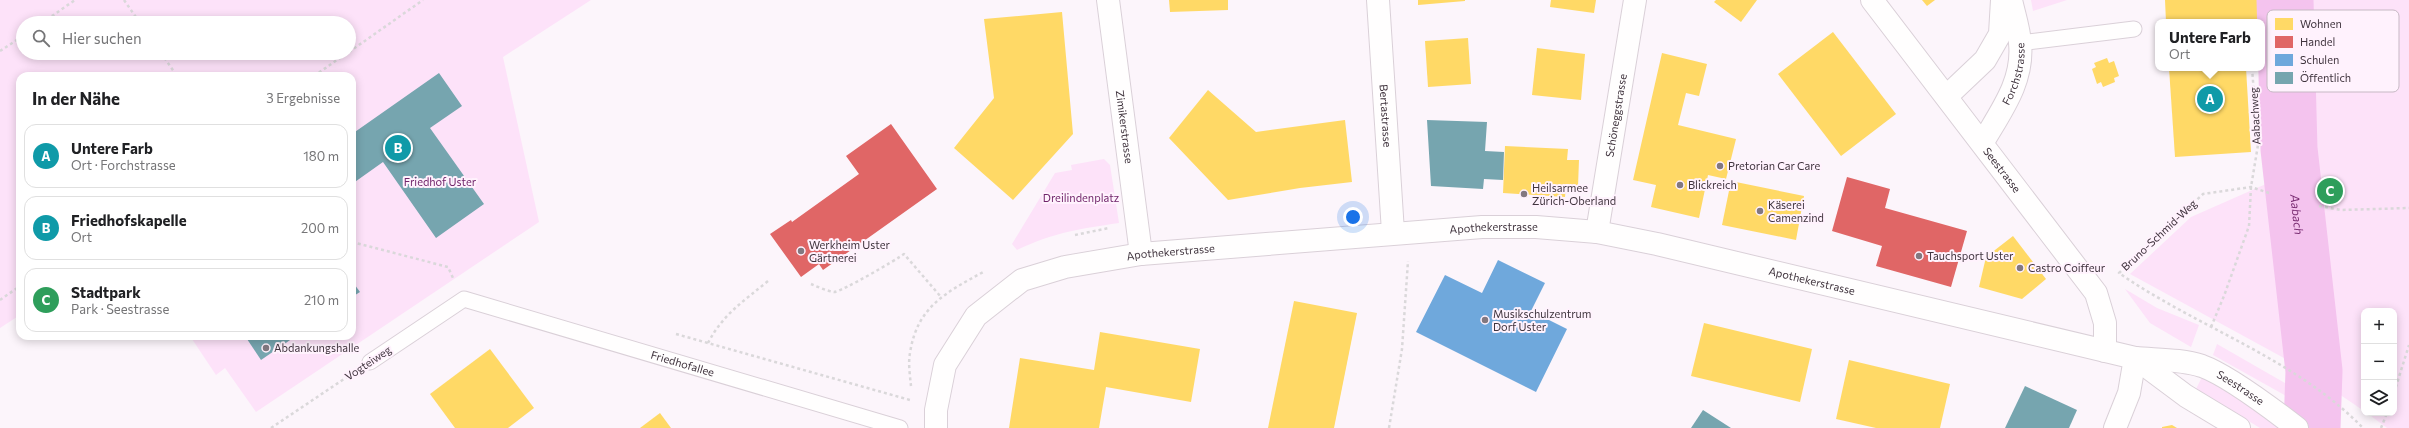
<!DOCTYPE html>
<html lang="de">
<head>
<meta charset="utf-8">
<style>
	body { margin:0; font-family:Commissioner,sans-serif; background:#f2f2f2; color:#202124 }
	.controls { position:absolute; right:12px; bottom:12px; display:grid; overflow:hidden; border-radius:8px; box-shadow:0 2px 10px #0003 }
	.controls button { width:36px; height:36px; display:grid; place-items:center; padding:0; border:0; border-bottom:1px solid #e0e0e0; background:#fff; color:#202124; font:20px sans-serif }
	.you { position:absolute; left:1353px; top:217px; width:14px; height:14px; margin:-10px; border:3px solid #fff; border-radius:50%; background:#1a73e8; box-shadow:0 0 0 6px #1a73e833 }
	.badge { display:grid; place-items:center; width:26px; height:26px; border-radius:50%; background:#7c3aed; color:#fff; font-size:13px; font-weight:700 }
	.pin { position:absolute; translate:-50% -50%; border:2px solid #fff; box-shadow:0 1px 4px #0006 }
	.popup { position:absolute; left:2155px; top:19px; width:110px; height:52px; box-sizing:border-box; display:grid; place-content:center; border-radius:8px; background:#fff; filter:drop-shadow(0 1px 3px #0005); font-size:13px; white-space:nowrap; color:#757577 }
	.popup b { font-size:15px; color:#202124 }
	.popup::after { content:''; position:absolute; left:50%; top:100%; margin-left:-8px; border:8px solid transparent; border-top-color:#fff }
	.list { margin:0; padding:0; list-style:none }
	h2 { display:flex; justify-content:space-between; align-items:center; height:52px; margin:0; padding:0 16px; font-size:17px }
	h2 small { font-size:13px; font-weight:400; color:#757577 }
	.list li { display:grid; grid-template-columns:26px 1fr auto; gap:12px; align-items:center; box-sizing:border-box; height:64px; margin:0 8px 8px; padding:0 8px; border:1px solid #e0e0e0; border-radius:12px }
	.list b { display:block; font-size:15px; white-space:nowrap }
	.list p { margin:0; font-size:13px; white-space:nowrap; color:#757577 }
	.list em { font-size:13px; font-style:normal; color:#757577 }
	.icon { flex:none; width:22px; height:22px; fill:none; stroke:currentColor; stroke-width:2; stroke-linecap:round; stroke-linejoin:round }
	.map { position:relative; flex:none; width:2409px; height:428px; overflow:hidden }
	.search { position:absolute; background:#fff; box-shadow:0 2px 10px #0003; left:16px; top:16px; width:340px; height:44px; display:flex; align-items:center; gap:10px; box-sizing:border-box; padding:0 14px; border-radius:22px; color:#757577; font-size:15px }
	.panel { position:absolute; background:#fff; box-shadow:0 2px 10px #0003; left:16px; top:72px; width:340px; height:268px; border-radius:12px }
	.map>svg:first-child { display:block }
	.green { fill:#fde2f9; fill-rule:evenodd }
	.homes { fill:#ffd966 }
	.shops { fill:#e06666 }
	.schools { fill:#6fa8dc }
	.public { fill:#76a5af }
	.lines { fill:none; stroke-linecap:round; stroke-linejoin:round }
	.river { stroke:#f4c3ee; stroke-width:57 }
	.service-casing { stroke:#dad0d8; stroke-width:17 }
	.minor-casing { stroke:#dad0d8; stroke-width:24 }
	.tertiary-casing { stroke:#dad0d8; stroke-width:24 }
	.path { stroke:#dad8da; stroke-width:2.5; stroke-dasharray:3 3; stroke-linecap:butt }
	.service { stroke:#fffefe; stroke-width:15 }
	.minor { stroke:#fffefe; stroke-width:22 }
	.tertiary { stroke:#fffefe; stroke-width:22 }
	.poi-dot { fill:#827880; stroke:#fff2fd; stroke-width:1.5 }
	.labels { text-anchor:middle; stroke-width:4; stroke-linejoin:round; paint-order:stroke }
	.street-label { font-size:11px; fill:#40343e; stroke:#fff2fd }
	.poi-label { font-size:11px; fill:#40343e; stroke:#fff2fd; text-anchor:start }
	.park-label { font-size:11px; fill:#70246a; stroke:#fff2fd }
	.water-label { font-size:12px; font-style:italic; fill:#7a2d73; stroke:#fff2fd }
	.key { fill:#fff2fd; stroke:#c6b9c4; stroke-width:1 }
	.key-label { font-size:11px; fill:#40343e }
</style>
</head>
<body>
<div class="map">
<svg width="2409" height="428" viewBox="0 0 2409 428">
	<rect width="100%" height="100%" fill="#fcf5fb"/>
	<g class="green">
		<path d="M0,0h591l-88,57 36,165 -283,190 -31,-44 -9,7 -26,-39h162v-260h-332v239l-20,13zM23,23h326v30h-326z"/>
		<path d="M2031,0h36l-34,11z"/>
		<path d="M2302,0h107v428h-22l-20,-15h27v-102h-30v100l-69,-47 -165,-90 61,-57 118,-52z"/>
		<path d="M1104,159l6,6 9,58c-40,6 -64,9 -102,27l-5,-6 43,-71 17,-3 -1,-5z"/>
		<path d="M2125,289l32,19 42,17 -8,22 -41,-24z"/>
		<path d="M2217,344l75,43 -2,11 -77,-43z"/>
		<path d="M2202,377l81,49 -2,2h-21l-64,-39z"/>
	</g>
	<g class="homes">
		<path d="M1169,0h59v10l-58,2z"/>
		<path d="M1418,0h47v1l-47,4z"/>
		<path d="M1551,0h45l-2,13 -44,-6z"/>
		<path d="M1716,0h41l-16,22 -27,-20z"/>
		<path d="M1922,0h13l-8,6z"/>
		<path d="M2165,0h105l3,44 -11,1v-23h-96z"/>
		<path d="M1062,12l11,122 -60,66 -59,-52 40,-50 -10,-79z"/>
		<path d="M1833,32l63,82 -55,42 -63,-82z"/>
		<path d="M1468,38l3,46 -43,3 -3,-46z"/>
		<path d="M1537,48l48,6 -4,46 -49,-5z"/>
		<path d="M1662,53l45,11 -8,32 -13,-3 -8,32 58,14 -10,40 -18,-4 -9,43 -48,-11 5,-22 -23,-5z"/>
		<path d="M2107,58l2,5 5,-2 5,15 -5,2 1,4 -12,5 -2,-5 -4,2 -5,-15 4,-2 -2,-4z"/>
		<path d="M2169,68h77l5,84 -76,5z"/>
		<path d="M1208,90l48,42 89,-12 7,62 -52,6 -72,12 -59,-62z"/>
		<path d="M1505,146l63,3 -1,11h12l-1,26 -12,-1 -1,12 -62,-4z"/>
		<path d="M1731,181l73,15 -8,44 -74,-15z"/>
		<path d="M2013,236l33,43 -24,20 -43,-12 7,-30z"/>
		<path d="M1294,301l63,12 -23,115h-66z"/>
		<path d="M1704,323l108,26 -12,53 -109,-26z"/>
		<path d="M1100,332l100,17 -9,53 -85,-15 -7,41h-90l11,-70 74,12z"/>
		<path d="M490,349l44,59 -26,20h-53l-25,-34z"/>
		<path d="M1849,360l101,24 -10,44h-64l-40,-9z"/>
		<path d="M660,413l11,15h-31z"/>
		<path d="M2172,425l5,3h-15v-1z"/>
	</g>
	<g class="shops">
		<path d="M891,124l46,65 -114,81 -4,-6 -18,13 -31,-43 21,-14 1,2 67,-48 -13,-18z"/>
		<path d="M1847,177l43,12 -5,19 82,23 -16,56 -75,-21 6,-20 -50,-15z"/>
	</g>
	<path class="schools" d="M1498,260l47,23 -14,28 36,18 -31,63 -120,-60 29,-57 37,18z"/>
	<g class="public">
		<path d="M439,73l23,33 -32,22 54,76 -48,34 -53,-76 -31,22v-50z"/>
		<path d="M1427,120l60,2 -2,29 19,1 -1,28 -19,-1 -1,10 -52,-3z"/>
		<path d="M352,281l8,11 -8,5z"/>
		<path d="M245,336h51l-35,24z"/>
		<path d="M2025,386l52,24 -8,18h-64z"/>
		<path d="M1703,410l28,18h-40z"/>
	</g>
	<g class="lines">
		<path class="river" id="s1" d="M2285,0l4,149 25,222 -2,57"/>
		<defs>
			<g id="service">
				<path d="M2020,43l114,-14"/>
				<path id="s2" d="M370,362l94,-63 436,129"/>
			</g>
			<g id="minor">
				<path id="s3" d="M1108,0l33,254"/>
				<path id="s4" d="M1378,0l15,232"/>
				<path d="M1947,96l38,-36 15,-26 2,-34"/>
				<path id="s5" d="M1983,142c18,-31 41,-61 37,-99 -1,-15 -6,-29 -9,-43"/>
				<path id="s6" d="M1597,232l38,-232"/>
				<path d="M2115,428l14,-35 6,-35"/>
			</g>
			<g id="tertiary">
				<path id="s7" d="M1872,0l224,293 9,30v28"/>
				<path d="M2135,358l51,38 53,32"/>
				<path id="s8" d="M936,428v-18l9,-45 31,-49 46,-36 43,-13 76,-13 341,-27h54l61,5 60,12 478,114c22,2 46,1 67,8 25,9 73,45 95,62"/>
			</g>
		</defs>
		<use href="#service" class="service-casing"/>
		<use href="#minor" class="minor-casing"/>
		<use href="#tertiary" class="tertiary-casing"/>
		<g class="path">
			<path d="M124,0l16,23"/>
			<path d="M42,23l33,-23"/>
			<path d="M0,51l23,-15"/>
			<path d="M349,52l74,-52"/>
			<path d="M161,53l16,23"/>
			<path d="M314,76l33,-23"/>
			<path d="M2269,193l-18,-6 -48,7 -84,79c79,55 176,85 244,155"/>
			<path d="M2319,206l22,4 68,-2"/>
			<path d="M1075,235l34,-7"/>
			<path d="M352,242l96,25 5,11"/>
			<path d="M811,284c7,3 16,7 23,8 7,0 62,-32 70,-38l37,43"/>
			<path d="M0,300l20,-14"/>
			<path d="M2211,327l13,-31 25,-70 2,-39 7,-42 -6,-77"/>
			<path d="M676,334l234,66"/>
			<path d="M708,343c15,-29 36,-42 60,-62"/>
			<path d="M911,386c-1,-10 -3,-23 -1,-33 7,-47 37,-61 75,-82"/>
			<path d="M2394,393l15,-48"/>
			<path d="M271,428l79,-53"/>
			<path d="M1389,428l13,-79 6,-88"/>
			<path d="M2381,428l6,-15"/>
		</g>
		<use href="#service" class="service"/>
		<use href="#minor" class="minor"/>
		<use href="#tertiary" class="tertiary"/>
	</g>
	<g class="poi-dot">
		<circle cx="1720" cy="166" r="4"/>
		<circle cx="1680" cy="185" r="4"/>
		<circle cx="1524" cy="194" r="4"/>
		<circle cx="1760" cy="211" r="4"/>
		<circle cx="801" cy="251" r="4"/>
		<circle cx="1919" cy="256" r="4"/>
		<circle cx="2020" cy="268" r="4"/>
		<circle cx="1485" cy="320" r="4"/>
		<circle cx="266" cy="348" r="4"/>
	</g>
	<g class="labels">
		<g class="street-label">
			<text dy="4" stroke="none"><textPath href="#s5" startOffset="76">Forchstrasse</textPath></text>
			<text dy="4" stroke="none"><textPath href="#s4" startOffset="116">Bertastrasse</textPath></text>
			<text dy="4" stroke="none"><textPath href="#s6" startOffset="118">Schöneggstrasse</textPath></text>
			<text transform="translate(2255 116) rotate(-93)" y="4">Aabachweg</text>
			<text dy="4" stroke="none"><textPath href="#s3" startOffset="128">Zimikerstrasse</textPath></text>
			<text dy="4" stroke="none"><textPath href="#s7" startOffset="214">Seestrasse</textPath></text>
			<text dy="4" stroke="none"><textPath href="#s8" startOffset="656">Apothekerstrasse</textPath></text>
			<text transform="translate(2159 235) rotate(-43)" y="4">Bruno-Schmid-Weg</text>
			<text dy="4" stroke="none"><textPath href="#s8" startOffset="332">Apothekerstrasse</textPath></text>
			<text dy="4" stroke="none"><textPath href="#s8" startOffset="980">Apothekerstrasse</textPath></text>
			<text transform="translate(368 363) rotate(-34)" y="4">Vogteiweg</text>
			<text dy="4" stroke="none"><textPath href="#s2" startOffset="341">Friedhofallee</textPath></text>
			<text dy="4" stroke="none"><textPath href="#s8" startOffset="1424">Seestrasse</textPath></text>
		</g>
		<g class="poi-label">
			<text x="1728" y="170">Pretorian Car Care</text>
			<text x="1688" y="189">Blickreich</text>
			<text x="1532" y="192">Heilsarmee<tspan x="1532" dy="13">Zürich-Oberland</tspan></text>
			<text x="1768" y="209">Käserei<tspan x="1768" dy="13">Camenzind</tspan></text>
			<text x="809" y="249">Werkheim Uster<tspan x="809" dy="13">Gärtnerei</tspan></text>
			<text x="1927" y="260">Tauchsport Uster</text>
			<text x="2028" y="272">Castro Coiffeur</text>
			<text x="1493" y="318">Musikschulzentrum<tspan x="1493" dy="13">Dorf Uster</tspan></text>
			<text x="274" y="352">Abdankungshalle</text>
		</g>
		<g class="park-label">
			<text x="440" y="186">Friedhof Uster</text>
			<text x="1081" y="202">Dreilindenplatz</text>
		</g>
		<g class="water-label">
			<text dy="4" stroke="none"><textPath href="#s1" startOffset="215">Aabach</textPath></text>
		</g>
	</g>
	<rect x="2267" y="10" width="132" height="82" rx="6" class="key"/>
	<rect x="2275" y="18" width="18" height="12" fill="#ffd966"/>
	<rect x="2275" y="36" width="18" height="12" fill="#e06666"/>
	<rect x="2275" y="54" width="18" height="12" fill="#6fa8dc"/>
	<rect x="2275" y="72" width="18" height="12" fill="#76a5af"/>
	<g class="key-label">
		<text x="2300" y="28">Wohnen</text>
		<text x="2300" y="46">Handel</text>
		<text x="2300" y="64">Schulen</text>
		<text x="2300" y="82">Öffentlich</text>
	</g>
</svg>
<div class="controls">
<button>+</button>
<button>−</button>
<button><svg class="icon" aria-label="layers" viewBox="0 0 24 24"><path d="M12 4l9 5-9 5-9-5zM3 14l9 5 9-5"/></svg></button>
</div>
<div class="you"></div>
<div class="pin badge" style="left:2210px;top:99px;background:#0f9aa8">A</div>
<div class="popup"><b>Untere Farb</b>Ort</div>
<div class="pin badge" style="left:398px;top:148px;background:#0f9aa8">B</div>
<div class="pin badge" style="left:2330px;top:191px;background:#2e9e5b">C</div>
<div class="search"><svg class="icon" aria-label="search" viewBox="0 0 24 24"><circle cx="10" cy="10" r="6"/><path d="M15 15l6 6"/></svg>Hier suchen</div>
<section class="panel">
<h2>In der Nähe<small>3 Ergebnisse</small></h2>
<ul class="list">
<li><span class="badge" style="background:#0f9aa8">A</span><div><b>Untere Farb</b><p>Ort · Forchstrasse</p></div><em>180 m</em></li>
<li><span class="badge" style="background:#0f9aa8">B</span><div><b>Friedhofskapelle</b><p>Ort</p></div><em>200 m</em></li>
<li><span class="badge" style="background:#2e9e5b">C</span><div><b>Stadtpark</b><p>Park · Seestrasse</p></div><em>210 m</em></li>
</ul>
</section>
</div>
</body>
</html>
